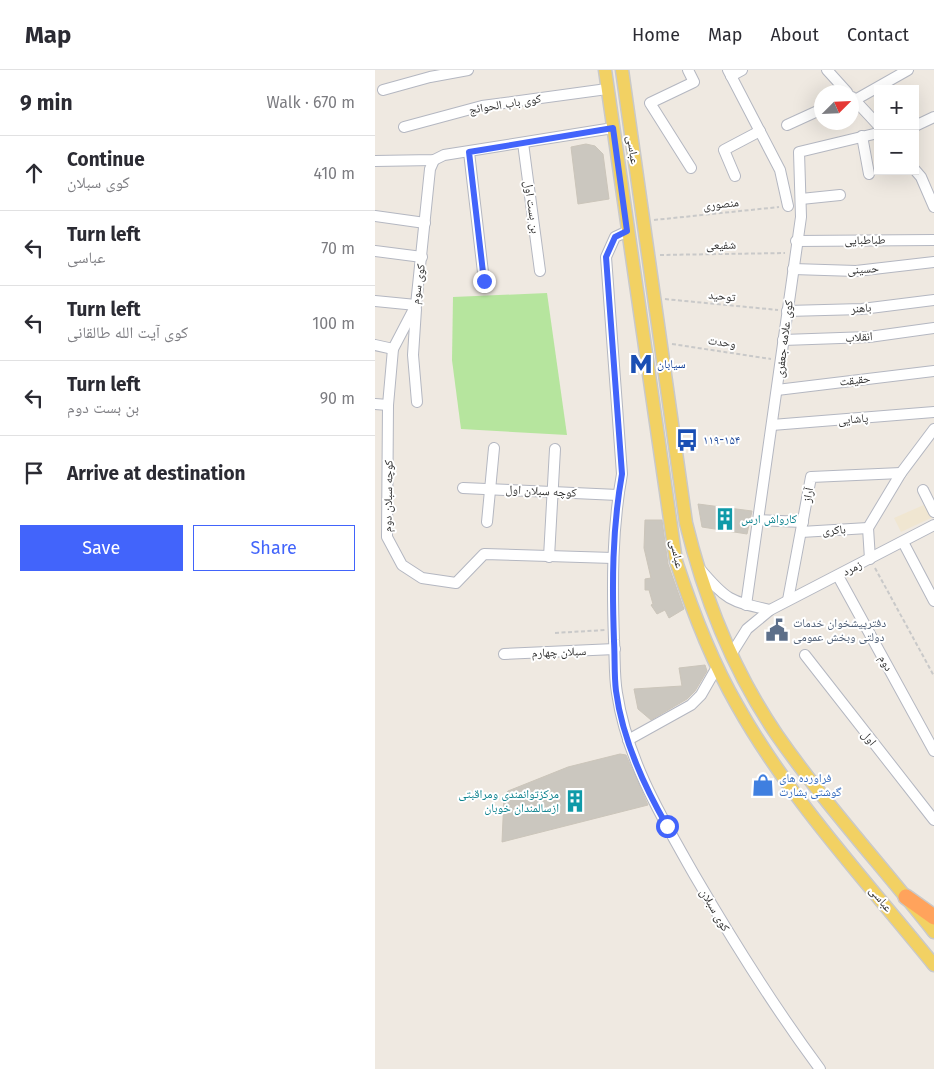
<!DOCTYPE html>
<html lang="en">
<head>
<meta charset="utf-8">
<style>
	body { margin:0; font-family:"Fira Sans","Noto Naskh Arabic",sans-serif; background:#f2f2f3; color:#2b2b33 }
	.controls { position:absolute; right:15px; top:15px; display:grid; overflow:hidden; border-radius:0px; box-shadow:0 5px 20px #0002 }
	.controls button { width:45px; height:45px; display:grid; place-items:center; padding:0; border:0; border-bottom:1px solid #e1e1e2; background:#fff; color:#2b2b33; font:25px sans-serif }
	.compass { position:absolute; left:439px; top:15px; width:45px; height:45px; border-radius:50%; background:#fff; box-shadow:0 5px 20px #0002; rotate:66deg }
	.stop { position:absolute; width:15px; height:15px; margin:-11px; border:4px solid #4264fb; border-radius:50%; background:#fff }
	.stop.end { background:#4264fb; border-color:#fff; box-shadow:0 1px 5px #0008 }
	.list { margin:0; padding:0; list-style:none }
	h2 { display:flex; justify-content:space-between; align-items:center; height:65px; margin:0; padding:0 20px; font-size:21px }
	h2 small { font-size:16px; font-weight:400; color:#7c7c81 }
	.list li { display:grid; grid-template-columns:32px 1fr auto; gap:15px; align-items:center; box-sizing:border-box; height:75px; padding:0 20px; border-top:1px solid #e1e1e2 }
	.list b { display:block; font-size:19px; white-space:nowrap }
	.list p { margin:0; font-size:16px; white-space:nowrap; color:#7c7c81 }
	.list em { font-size:16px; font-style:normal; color:#7c7c81 }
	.actions { display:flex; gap:10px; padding:15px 20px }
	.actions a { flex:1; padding:11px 0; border:1px solid #4264fb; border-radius:0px; text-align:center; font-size:18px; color:#4264fb }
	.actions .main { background:#4264fb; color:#fff }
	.icon { flex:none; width:28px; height:28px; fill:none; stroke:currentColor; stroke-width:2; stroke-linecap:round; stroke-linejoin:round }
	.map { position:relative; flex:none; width:559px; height:999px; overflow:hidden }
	header { display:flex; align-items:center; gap:30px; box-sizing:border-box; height:70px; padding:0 25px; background:#fff; border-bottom:1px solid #e1e1e2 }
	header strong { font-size:24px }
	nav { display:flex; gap:28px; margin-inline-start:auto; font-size:18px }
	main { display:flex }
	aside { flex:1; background:#fff }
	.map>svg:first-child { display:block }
	.education { fill:#f0e6d1 }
	.green { fill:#b6e59e }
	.building { fill:#cbc7bf; stroke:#cbc5ba }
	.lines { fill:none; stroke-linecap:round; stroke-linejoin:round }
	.minor-casing { stroke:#b4b7c1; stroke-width:12 }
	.major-casing { stroke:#c9c9c9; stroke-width:15 }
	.highway-casing { stroke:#c9c9c9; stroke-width:18 }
	.path { stroke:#c9c9c9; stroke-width:2; stroke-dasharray:4 2.5; stroke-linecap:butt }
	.minor { stroke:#fff; stroke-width:10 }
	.major { stroke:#f2d163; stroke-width:12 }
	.highway { stroke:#ffa35c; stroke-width:15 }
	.route { stroke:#4264fb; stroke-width:6 }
	.labels { text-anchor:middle; stroke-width:4; stroke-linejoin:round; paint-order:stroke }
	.street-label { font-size:12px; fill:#2e2e2e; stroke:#fff }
	.transit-label { font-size:12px; fill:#164399; stroke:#fff; text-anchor:start }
	.culture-label { font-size:12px; fill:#0d838f; stroke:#fff; text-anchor:start }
	.service-label { font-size:12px; fill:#4e5e75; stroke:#fff; text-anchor:start }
	.shop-label { font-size:12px; fill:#366cbe; stroke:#fff; text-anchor:start }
</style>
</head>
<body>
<header>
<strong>Map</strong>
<nav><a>Home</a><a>Map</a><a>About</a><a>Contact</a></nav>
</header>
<main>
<aside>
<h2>9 min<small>Walk · 670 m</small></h2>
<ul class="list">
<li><svg class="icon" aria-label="ahead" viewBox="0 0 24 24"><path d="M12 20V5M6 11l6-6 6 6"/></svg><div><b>Continue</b><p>کوی سبلان</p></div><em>410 m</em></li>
<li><svg class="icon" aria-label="left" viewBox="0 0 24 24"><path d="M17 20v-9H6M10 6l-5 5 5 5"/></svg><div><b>Turn left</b><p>عباسى</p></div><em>70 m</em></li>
<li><svg class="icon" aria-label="left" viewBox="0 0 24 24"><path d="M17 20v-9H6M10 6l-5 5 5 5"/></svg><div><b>Turn left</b><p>کوی آیت الله طالقانی</p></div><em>100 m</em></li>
<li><svg class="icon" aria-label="left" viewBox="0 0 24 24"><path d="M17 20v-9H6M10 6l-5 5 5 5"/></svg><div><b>Turn left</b><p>بن بست دوم</p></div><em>90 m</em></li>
<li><svg class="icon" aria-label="arrive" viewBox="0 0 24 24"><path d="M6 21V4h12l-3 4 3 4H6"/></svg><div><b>Arrive at destination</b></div></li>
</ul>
<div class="actions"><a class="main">Save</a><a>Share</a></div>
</aside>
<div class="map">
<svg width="559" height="999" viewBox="0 0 559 999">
	<rect width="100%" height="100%" fill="#efe9e1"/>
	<path class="education" d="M551,434l7,13 -32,15 -7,-14z"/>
	<path class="green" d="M172,223l20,142 -106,-6 -9,-69 1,-63z"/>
	<g class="building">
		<path d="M211,74l9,2 8,8 6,45 -31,5 -7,-57z"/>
		<path d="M323,434l54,7 -5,23 -45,-7z"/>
		<path d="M270,450h17l6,44 16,45 -15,9 -4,-8 -8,4 -6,-9 2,-1 -4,-14h-4v-11l6,-1 -7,-30z"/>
		<path d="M330,595l2,6 -12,20 -8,8 -36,21 -13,-11 -4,-20 48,-3 -3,-18z"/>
		<path d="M245,684l6,1 22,50 -146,37 2,-45 4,-6 60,-24z"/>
	</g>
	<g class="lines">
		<defs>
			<g id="minor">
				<path d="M313,0l6,12 -44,21 41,65"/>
				<path d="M353,0l52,100 8,36"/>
				<path d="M452,0l20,22"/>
				<path d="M356,6l11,-6"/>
				<path d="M8,20l47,-13 38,-7"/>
				<path d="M477,27l26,28"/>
				<path d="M480,30l53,-30"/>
				<path d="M412,55l35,-16"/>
				<path d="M540,56l19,-9"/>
				<path d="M29,57l78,-21 125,-17"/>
				<path d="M487,66l7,38"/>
				<path d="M148,73l17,128"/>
				<path d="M94,82l15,129"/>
				<path d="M59,90l-4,9 -14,136 -23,44 -5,56 -1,132 15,28 20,13 34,5 28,-29 129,4"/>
				<path d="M0,91l59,-1 10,-5 169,-27"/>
				<path d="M540,100l6,7 13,30"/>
				<path d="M360,106l-11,-26 36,-19"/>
				<path d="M426,129l39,-4"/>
				<path d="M0,146l50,7"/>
				<path d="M253,161l-13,6 -9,20 16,217c-10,55 -10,110 -8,166 1,17 0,36 3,53 10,67 45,125 78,183 39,67 79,131 125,193"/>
				<path d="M421,171l138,-1"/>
				<path d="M0,181l47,6"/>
				<path d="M418,199l63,2 78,-9"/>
				<path d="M0,231l41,4"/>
				<path d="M41,239l-3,46 4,47"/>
				<path d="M412,241l75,-2 72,-9"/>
				<path d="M408,270l86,-3 65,-9"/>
				<path d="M0,275l18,4"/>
				<path d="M402,320l157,-19"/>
				<path d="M0,334l13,1"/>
				<path d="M397,355l162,-13"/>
				<path d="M88,418l155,7"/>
				<path d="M548,420l11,22"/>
				<path d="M383,450l45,2"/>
				<path d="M112,452l7,-74"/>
				<path d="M426,462l67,-4"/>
				<path d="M528,472l31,59"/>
				<path d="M174,487l6,-108"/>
				<path d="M495,489l-2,-31 33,-55 33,-44"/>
				<path d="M325,499c27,32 30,32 70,41"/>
				<path d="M463,506l96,175"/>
				<path d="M413,530l23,-123 90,-4"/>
				<path d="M371,535l55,-388 -2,-65 79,-19"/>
				<path d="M357,583l15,-24 23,-19 164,-85"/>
				<path d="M129,584l111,-5"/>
				<path d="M430,585l129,165"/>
				<path d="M253,670l63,-35 10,-10 16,-28"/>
			</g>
			<g id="major">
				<path d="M230,0l71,491c16,49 35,99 61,144 52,93 130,177 197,260"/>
				<path d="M247,0l64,453c18,74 48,149 91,212 48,69 105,131 157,197"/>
			</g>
			<path id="highway" d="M531,827l28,20"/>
		</defs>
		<use href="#minor" class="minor-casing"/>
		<use href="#major" class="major-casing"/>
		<use href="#highway" class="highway-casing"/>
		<g class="path">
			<path d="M279,150l125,-13"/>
			<path d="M285,185l125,-2"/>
			<path d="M290,229l113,11"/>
			<path d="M297,274l99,15"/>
			<path d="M500,498l59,108"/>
			<path d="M180,563l50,-3"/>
		</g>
		<use href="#minor" class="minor"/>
		<use href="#major" class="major"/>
		<use href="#highway" class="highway"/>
	</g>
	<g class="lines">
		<path class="route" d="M109,211l-15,-129 144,-24 14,103 -12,6 -9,20 16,217c-10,56 -10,111 -8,167 1,17 0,34 2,50 6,46 28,95 51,135"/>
	</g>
	<defs>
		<symbol id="metro-bare" viewBox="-9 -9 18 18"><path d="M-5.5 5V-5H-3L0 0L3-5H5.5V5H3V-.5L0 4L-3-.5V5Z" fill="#1a4fb4" stroke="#fff" stroke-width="2.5" paint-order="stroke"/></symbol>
		<symbol id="bus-bare" viewBox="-9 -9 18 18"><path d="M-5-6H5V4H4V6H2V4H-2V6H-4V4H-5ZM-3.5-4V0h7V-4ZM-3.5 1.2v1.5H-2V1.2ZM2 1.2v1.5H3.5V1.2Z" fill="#1a4fb4" stroke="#fff" stroke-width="2.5" paint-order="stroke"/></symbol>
		<symbol id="building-bare" viewBox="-9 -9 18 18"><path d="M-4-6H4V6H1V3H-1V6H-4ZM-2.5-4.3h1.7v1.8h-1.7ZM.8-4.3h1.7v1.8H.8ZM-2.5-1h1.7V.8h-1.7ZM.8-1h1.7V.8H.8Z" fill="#0f9aa8" stroke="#fff" stroke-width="2.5" paint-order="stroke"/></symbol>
		<symbol id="civic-bare" viewBox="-9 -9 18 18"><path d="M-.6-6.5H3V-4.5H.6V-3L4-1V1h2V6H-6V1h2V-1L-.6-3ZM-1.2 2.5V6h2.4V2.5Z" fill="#5c6f8a" stroke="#fff" stroke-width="2.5" paint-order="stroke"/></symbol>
		<symbol id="shop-bare" viewBox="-9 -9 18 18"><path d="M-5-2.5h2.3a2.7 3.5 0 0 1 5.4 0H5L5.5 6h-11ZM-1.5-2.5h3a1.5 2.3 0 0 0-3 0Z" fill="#3f7fe0" stroke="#fff" stroke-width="2.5" paint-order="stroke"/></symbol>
	</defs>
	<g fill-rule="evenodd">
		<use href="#metro-bare" x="250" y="278" width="32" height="32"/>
		<use href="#bus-bare" x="296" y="354" width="32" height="32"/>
		<use href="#building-bare" x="334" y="433" width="32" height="32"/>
		<use href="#civic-bare" x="386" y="544" width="32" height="32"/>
		<use href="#shop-bare" x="372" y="699" width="32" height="32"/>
		<use href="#building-bare" x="184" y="715" width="32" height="32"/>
	</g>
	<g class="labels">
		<g class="street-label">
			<text transform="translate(130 34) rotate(-9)" y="4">کوی باب الحوائج</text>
			<text transform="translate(258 80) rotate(82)" y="4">عباسى</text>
			<text transform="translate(346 134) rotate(-6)" y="4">منصوری</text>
			<text transform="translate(157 137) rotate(82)" y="4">بن بست اول</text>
			<text transform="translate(490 170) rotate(-1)" y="4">طباطبایی</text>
			<text transform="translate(346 175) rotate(-1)" y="4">شفیعی</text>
			<text transform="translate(488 199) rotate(-4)" y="4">حسینی</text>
			<text transform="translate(43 214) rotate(-81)" y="4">کوی سوم</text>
			<text transform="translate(347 226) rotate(6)" y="4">توحید</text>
			<text transform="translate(486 238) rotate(-4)" y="4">باهنر</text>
			<text transform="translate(484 267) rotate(-4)" y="4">انقلاب</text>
			<text transform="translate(409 269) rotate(-83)" y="4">کوی علامه جعفری</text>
			<text transform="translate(347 272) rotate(8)" y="4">وحدت</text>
			<text transform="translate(480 310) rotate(-7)" y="4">حقیقت</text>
			<text transform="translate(478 349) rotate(-5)" y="4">پاشایی</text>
			<text transform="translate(166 421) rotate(3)" y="4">کوچه سبلان اول</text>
			<text transform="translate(433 425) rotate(-79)" y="4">آراز</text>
			<text transform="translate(13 426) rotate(-89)" y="4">کوچه سبلان دوم</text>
			<text transform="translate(459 460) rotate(-4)" y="4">باکری</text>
			<text transform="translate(302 484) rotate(78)" y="4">عباسى</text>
			<text transform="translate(477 498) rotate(-27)" y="4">زمرد</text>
			<text transform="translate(184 582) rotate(-2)" y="4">سبلان چهارم</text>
			<text transform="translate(511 593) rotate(61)" y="4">دوم</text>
			<text transform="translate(494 668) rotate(52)" y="4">اول</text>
			<text transform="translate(506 829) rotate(51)" y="4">عباسى</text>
			<text transform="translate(340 840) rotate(60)" y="4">کوی سبلان</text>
		</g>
		<g class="transit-label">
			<text x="282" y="298">سیابان</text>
			<text x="328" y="374">۱۱۹-۱۵۴</text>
		</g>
		<g class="culture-label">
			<text x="366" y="453">کارواش ارس</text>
			<text x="184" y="728" text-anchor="end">مرکزتوانمندی ومراقبتی<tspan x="184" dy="14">ازسالمندان خوبان</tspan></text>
		</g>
		<g class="service-label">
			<text x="418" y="557">دفترپیشخوان خدمات<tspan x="418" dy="14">دولتی وبخش عمومی</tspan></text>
		</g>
		<g class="shop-label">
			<text x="404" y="712">فراورده های<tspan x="404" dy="14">گوشتی بشارت</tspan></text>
		</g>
	</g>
</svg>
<div class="controls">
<button>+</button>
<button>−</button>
</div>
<svg class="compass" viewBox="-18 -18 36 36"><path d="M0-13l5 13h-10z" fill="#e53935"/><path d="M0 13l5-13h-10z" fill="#7c7c81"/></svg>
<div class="stop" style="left:292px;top:756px"></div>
<div class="stop end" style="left:109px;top:211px"></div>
</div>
</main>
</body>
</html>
